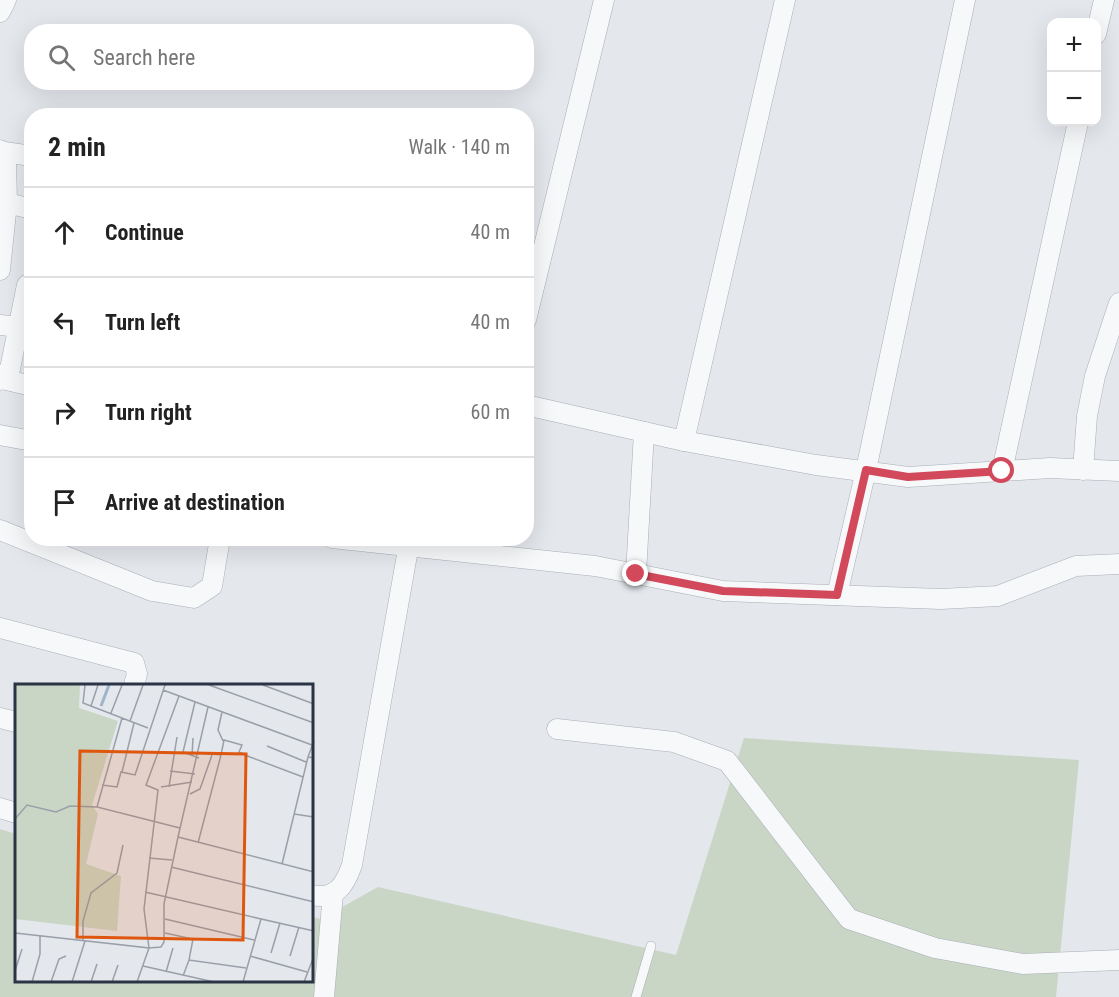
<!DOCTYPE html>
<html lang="en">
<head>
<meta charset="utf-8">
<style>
	body { margin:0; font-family:"Roboto Condensed",sans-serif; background:#f6f6f6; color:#222 }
	.controls { position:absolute; right:18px; top:18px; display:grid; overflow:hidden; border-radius:12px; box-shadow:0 6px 24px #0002 }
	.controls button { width:54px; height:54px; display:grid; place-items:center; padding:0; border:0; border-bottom:2px solid #e0e0e0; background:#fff; color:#222; font:30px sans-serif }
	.stop { position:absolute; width:18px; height:18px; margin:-14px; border:4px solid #d1495b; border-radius:50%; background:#fff }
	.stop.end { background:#d1495b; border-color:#fff; box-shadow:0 2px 6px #0008 }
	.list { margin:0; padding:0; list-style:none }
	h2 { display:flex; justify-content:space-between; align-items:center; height:78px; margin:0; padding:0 24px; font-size:26px }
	h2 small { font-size:20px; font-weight:400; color:#767676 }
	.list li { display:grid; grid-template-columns:39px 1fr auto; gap:18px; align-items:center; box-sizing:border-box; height:90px; padding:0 24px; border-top:2px solid #e0e0e0 }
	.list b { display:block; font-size:22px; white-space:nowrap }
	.list em { font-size:20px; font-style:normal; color:#767676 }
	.icon { flex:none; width:33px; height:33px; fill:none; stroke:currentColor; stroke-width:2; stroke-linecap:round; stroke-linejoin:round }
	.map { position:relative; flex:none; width:1119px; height:997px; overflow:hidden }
	.search { position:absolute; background:#fff; box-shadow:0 6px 24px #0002; left:24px; top:24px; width:510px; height:66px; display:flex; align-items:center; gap:15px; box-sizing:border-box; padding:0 21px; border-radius:24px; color:#767676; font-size:22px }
	.panel { position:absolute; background:#fff; box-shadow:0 6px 24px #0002; left:24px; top:108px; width:510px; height:438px; border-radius:24px }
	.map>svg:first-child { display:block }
	.green { fill:#c9d6c5 }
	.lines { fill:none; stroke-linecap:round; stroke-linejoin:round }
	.lane-casing { stroke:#a9aeb7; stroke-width:10 }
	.street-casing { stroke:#a9aeb7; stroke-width:21 }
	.lane { stroke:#f7f8fa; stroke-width:9 }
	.street { stroke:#f7f8fa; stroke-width:20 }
	.route { stroke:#d1495b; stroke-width:8 }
	.inset-river { fill:none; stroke:#9fb4cc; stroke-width:3 }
	.inset-road { fill:none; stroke:#9a9fa9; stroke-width:1.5 }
	.view { fill:#df570f; fill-opacity:0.15; stroke:#df570f; stroke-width:3 }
	.inset-edge { fill:none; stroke:#2b3445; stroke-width:3 }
</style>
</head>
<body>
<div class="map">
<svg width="1119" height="997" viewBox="0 0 1119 997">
	<rect width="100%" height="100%" fill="#e4e7ec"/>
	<path class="green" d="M744,738l335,22 -23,237h-1056v-168l16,5v146h296v-63l9,2 57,-32 298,68z"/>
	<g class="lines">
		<defs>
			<path id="lane" d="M636,997l15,-51"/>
			<g id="street">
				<path d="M0,12l6,-12"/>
				<path d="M1096,34l8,-34"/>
				<path d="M0,150l6,6 1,47 -7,67"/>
				<path d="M4,152l28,4"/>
				<path d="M7,203l25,6"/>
				<path d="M526,320l78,-320"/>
				<path d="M0,325l19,2"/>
				<path d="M2,379l30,7"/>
				<path d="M0,380l10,-11 17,-84"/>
				<path d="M526,405l158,36 132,24 92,12 142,-9 69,3"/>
				<path d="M0,435l32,6"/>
				<path d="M684,441l101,-441"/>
				<path d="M1083,470l4,-54 8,-40 24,-73"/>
				<path d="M1002,471l76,-349"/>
				<path d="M0,530l152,61 42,7 18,-12 8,-48"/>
				<path d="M332,538l263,28 128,25 218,8 57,-3 78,-30 43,-2"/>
				<path d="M636,574l8,-142"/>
				<path d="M837,595l29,-125 99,-470"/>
				<path d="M0,628l134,35 3,11 -3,11"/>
				<path d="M0,718l16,4"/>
				<path d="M557,729l117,13 53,19 122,158 86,29 88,16 96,-4"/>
				<path d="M0,808l16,5"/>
				<path d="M312,895c24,5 33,-10 40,-30l58,-327"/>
				<path d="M324,997l9,-104"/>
			</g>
		</defs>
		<use href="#lane" class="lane-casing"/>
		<use href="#street" class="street-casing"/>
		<use href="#lane" class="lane"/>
		<use href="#street" class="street"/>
	</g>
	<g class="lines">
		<path class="route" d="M636,574l87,17 114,4 29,-125 42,7 94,-6"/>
	</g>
	<g transform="translate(15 684)">
		<rect width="298" height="298" fill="#e4e7ec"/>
		<path d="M0,1h65l-1,23 39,13 -26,84 6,9 -12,50 35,12 -4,55 -102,-12z" fill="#c9d6c5"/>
		<path class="inset-river" d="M86,22l8,-21"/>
		<path class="inset-road" d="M70,1l-2,18 65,25M194,1l105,38M248,1l51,19M148,6l149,55M164,12l-33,89 12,5 -14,119 5,39 12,-1 3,-5v-38l14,-67 136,35M180,18l-12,50 16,6M76,22l7,-21M207,28l-4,18 5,11M96,29l11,-28M107,34l-25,89 83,21M115,37l13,-36M299,57l-6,16 6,1M252,62l39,16M185,69l21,2 3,-15 18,5 -3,7 11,5 53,20M177,72l1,-18M155,87l25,3M107,88l12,-49M87,101l15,2 4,-15 14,3 30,-90M146,103l31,-5M154,103l8,-50M175,110l10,-5 12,-34M279,130l20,3M0,135l12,-14 29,7 14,-6 27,1M163,153l30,-130M183,159l23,-88M134,174l23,2M267,180l26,-107M156,183l143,35M130,208l116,27M150,235l89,21M0,249l134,15 -12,34M150,249l28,6 -4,21M68,257v-20l8,-28 26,-20 6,-28M256,269l9,-30M235,272l57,16M275,272l9,-29M128,282l71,16M0,287l7,-22M151,288l7,-24M168,292l6,-16 57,8M17,298l8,-28v-18M36,298l8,-23 7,-3M57,298l13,-41M76,298l6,-18M97,298l6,-17M228,298l18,-63 53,12M289,298l10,-26"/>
		<path class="view" d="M65,67l166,3 -3,186 -166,-3z"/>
		<rect width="298" height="298" class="inset-edge"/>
	</g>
</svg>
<div class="controls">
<button>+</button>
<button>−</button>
</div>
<div class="stop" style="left:1002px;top:471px"></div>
<div class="stop end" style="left:636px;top:574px"></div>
<div class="search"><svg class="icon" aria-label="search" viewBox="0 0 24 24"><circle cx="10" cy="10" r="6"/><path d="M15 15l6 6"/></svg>Search here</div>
<section class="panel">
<h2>2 min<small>Walk · 140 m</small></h2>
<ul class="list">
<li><svg class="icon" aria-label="ahead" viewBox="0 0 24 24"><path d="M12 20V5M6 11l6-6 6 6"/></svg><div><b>Continue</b></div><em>40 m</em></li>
<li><svg class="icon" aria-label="left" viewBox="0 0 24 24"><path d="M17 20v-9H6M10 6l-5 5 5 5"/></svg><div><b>Turn left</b></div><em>40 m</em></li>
<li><svg class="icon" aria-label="right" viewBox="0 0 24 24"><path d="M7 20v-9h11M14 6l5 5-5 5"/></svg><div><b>Turn right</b></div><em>60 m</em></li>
<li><svg class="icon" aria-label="arrive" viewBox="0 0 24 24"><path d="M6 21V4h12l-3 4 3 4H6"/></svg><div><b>Arrive at destination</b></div></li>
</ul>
</section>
</div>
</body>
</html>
